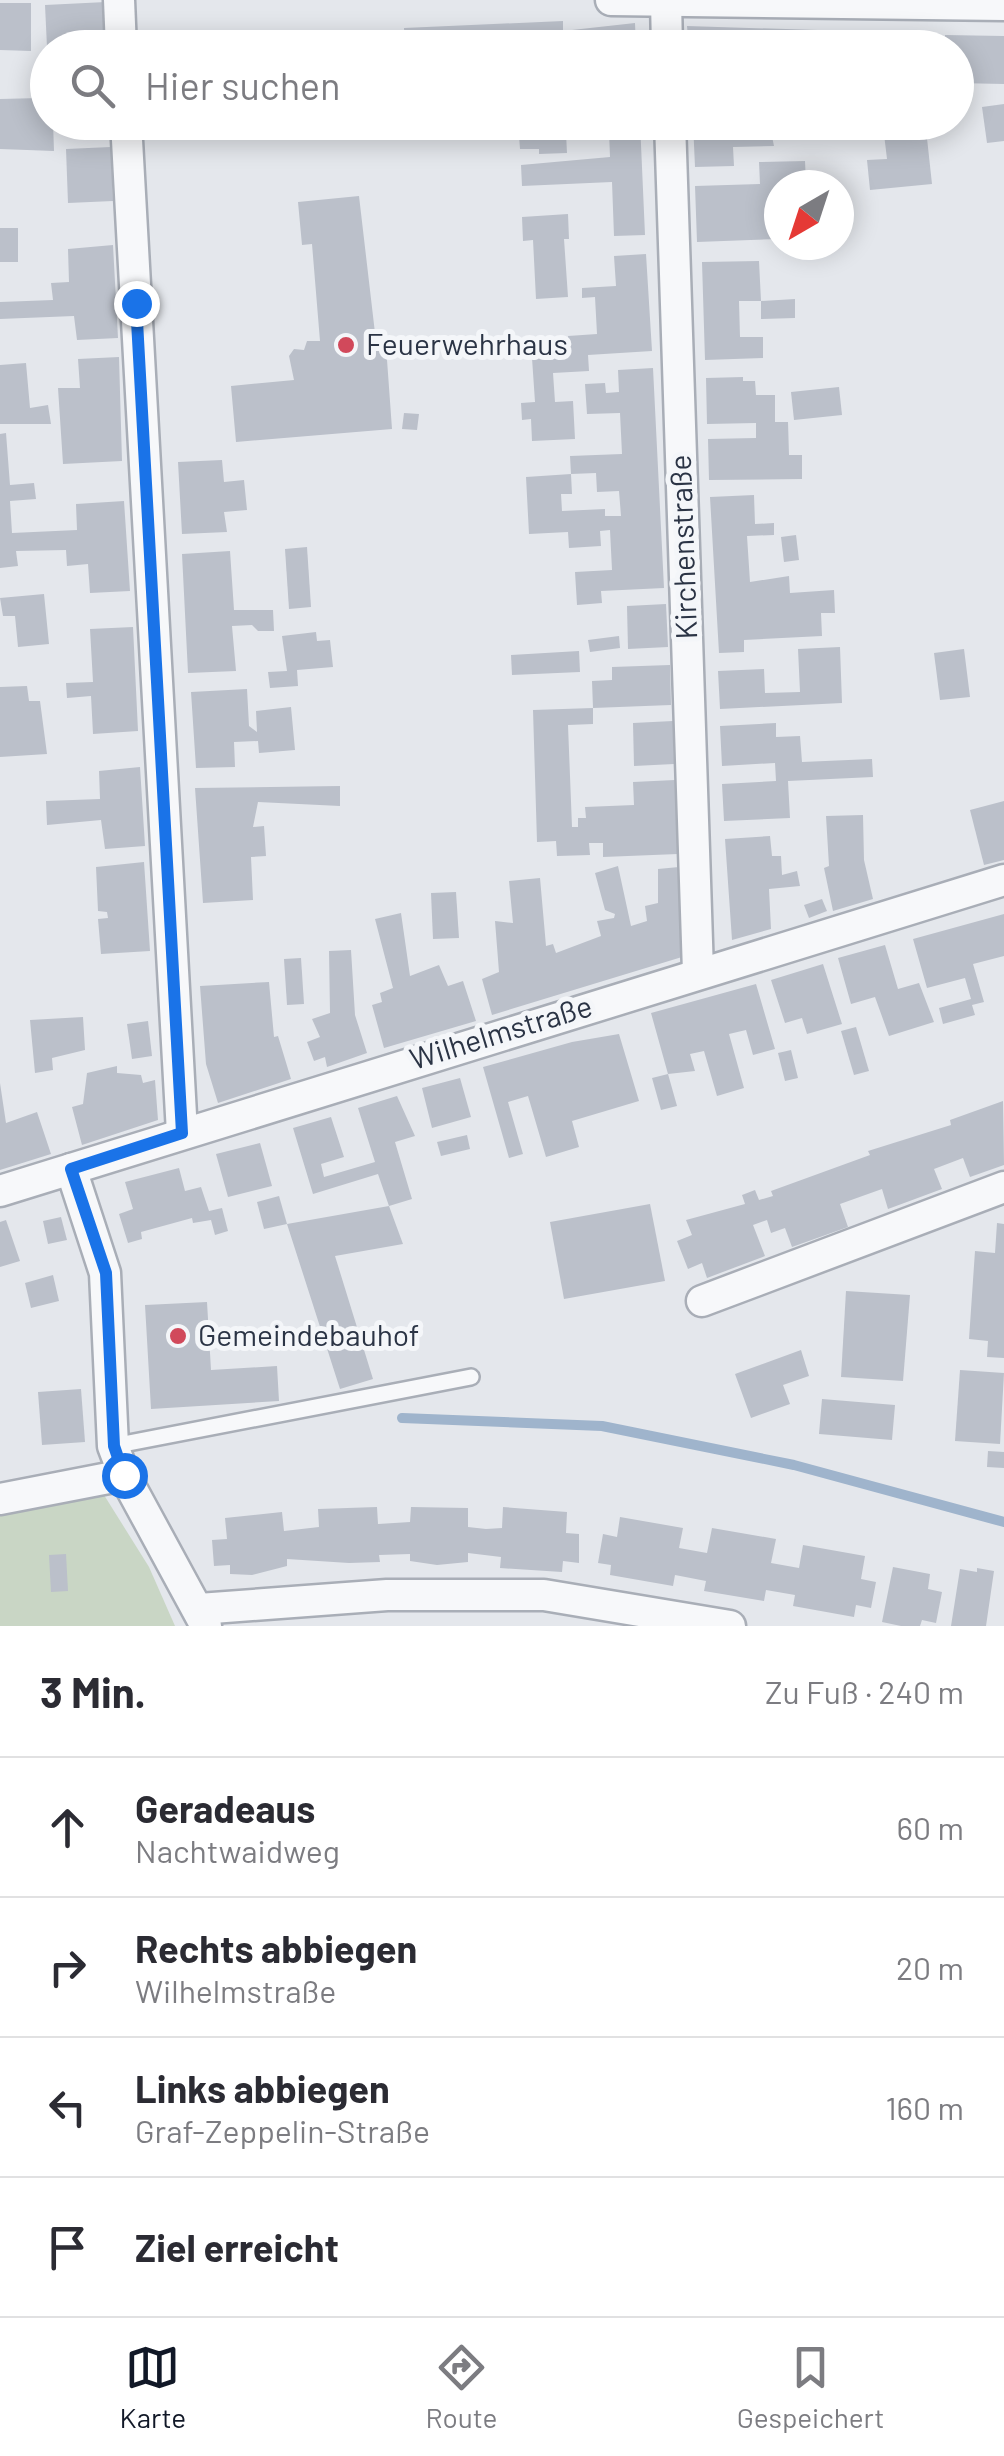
<!DOCTYPE html>
<html lang="de">
<head>
<meta charset="utf-8">
<style>
	body { margin:0; font-family:Barlow,sans-serif; background:#f2f2f3; color:#2b2b33 }
	.compass { position:absolute; left:764px; top:170px; width:90px; height:90px; border-radius:50%; background:#fff; box-shadow:0 5px 25px #0003; rotate:219deg }
	.stop { position:absolute; width:30px; height:30px; margin:-22px; border:8px solid #1a73e8; border-radius:50%; background:#fff }
	.stop.end { background:#1a73e8; border-color:#fff; box-shadow:0 2px 10px #0008 }
	.list { margin:0; padding:0; list-style:none }
	h2 { display:flex; justify-content:space-between; align-items:center; height:130px; margin:0; padding:0 40px; font-size:42px }
	h2 small { font-size:32px; font-weight:400; color:#7c7c81 }
	.list li { display:grid; grid-template-columns:65px 1fr auto; gap:30px; align-items:center; box-sizing:border-box; height:140px; padding:0 40px; border-top:2px solid #e1e1e2 }
	.list b { display:block; font-size:38px; white-space:nowrap }
	.list p { margin:0; font-size:32px; white-space:nowrap; color:#7c7c81 }
	.list em { font-size:32px; font-style:normal; color:#7c7c81 }
	.icon { flex:none; width:55px; height:55px; fill:none; stroke:currentColor; stroke-width:2; stroke-linecap:round; stroke-linejoin:round }
	.map { position:relative; flex:none; width:1004px; height:1626px; overflow:hidden }
	.search { position:absolute; background:#fff; box-shadow:0 5px 25px #0003; left:30px; right:30px; top:30px; height:110px; display:flex; align-items:center; gap:25px; box-sizing:border-box; padding:0 35px; border-radius:55px; color:#7c7c81; font-size:38px }
	.sheet { height:690px; background:#fff }
	nav { display:flex; justify-content:space-around; align-items:center; box-sizing:border-box; height:140px; border-top:2px solid #e1e1e2; background:#fff; font-size:28px; color:#7c7c81 }
	nav a { display:grid; justify-items:center; gap:5px }
	nav .on { color:#111827 }
	.map>svg:first-child { display:block }
	.green { fill:#c9d6c5 }
	.lines { fill:none; stroke-linecap:round; stroke-linejoin:round }
	.stream { stroke:#9fb4cc; stroke-width:10 }
	.building { fill:#bbc0ca }
	.service-casing { stroke:#a9aeb7; stroke-width:20 }
	.minor-casing { stroke:#a9aeb7; stroke-width:35 }
	.service { stroke:#f7f8fa; stroke-width:15 }
	.minor { stroke:#f7f8fa; stroke-width:30 }
	.route { stroke:#1a73e8; stroke-width:12 }
	.poi-dot { fill:#d1495b; stroke:#f4f6f9; stroke-width:4 }
	.labels { text-anchor:middle; stroke-width:10; stroke-linejoin:round; paint-order:stroke }
	.poi-label { font-size:30px; fill:#2b3445; stroke:#f4f6f9; text-anchor:start }
	.street-label { font-size:30px; fill:#2b3445; stroke:#f4f6f9 }
</style>
</head>
<body>
<div class="map">
<svg width="1004" height="1626" viewBox="0 0 1004 1626">
	<rect width="100%" height="100%" fill="#e4e7ec"/>
	<path class="green" d="M104,1495l45,72 26,59h-175v-115z"/>
	<g class="lines">
		<path class="stream" d="M402,1418l200,8 192,39 210,57"/>
	</g>
	<g class="building">
		<path d="M106,2l2,46 -61,-1 -2,-42z"/>
		<path d="M0,3h31v48l-31,-1z"/>
		<path d="M563,21v10l72,-8 1,25h-231l-1,-20z"/>
		<path d="M687,26l162,5 1,17h-161z"/>
		<path d="M873,33l52,1v14h-52z"/>
		<path d="M945,35l59,1v48l-48,-1v-35h-11z"/>
		<path d="M48,69v53h5l1,29 -54,-2v-50l40,-1 -3,-28z"/>
		<path d="M1004,104v37l-17,2 -5,-36z"/>
		<path d="M175,122h70v6l-70,-2z"/>
		<path d="M518,122h122l5,113 -31,1 -2,-54 -90,4 -1,-21 89,-8 -1,-26 -43,2 1,20 -28,1v-5h-19z"/>
		<path d="M693,122h76l5,24 -41,1 1,19 -39,1z"/>
		<path d="M926,129l6,55 -62,6 -3,-30 20,-1 -3,-25z"/>
		<path d="M111,147l2,54 -45,2 -2,-54z"/>
		<path d="M805,161l1,22 -27,2v54l-82,3 -2,-56 65,-2 -1,-22z"/>
		<path d="M359,196l16,137 10,-1 7,97 -156,13 -5,-56 63,-6 -5,-24 5,-7 10,1 3,-9h13l-8,-97 -10,1 -4,-43z"/>
		<path d="M568,214l1,25h-5l4,58 -32,2 -3,-59 -10,1 -1,-24z"/>
		<rect x="0" y="228" width="18" height="34"/>
		<path d="M113,245l5,93 -41,2 -3,-24 -74,3v-17l53,-2 -2,-17 18,-1 -1,-33z"/>
		<path d="M646,254l6,97 -64,4 1,16 -36,2 2,29 18,-1 2,38 -43,2 -1,-22 -9,1 -1,-17 14,-1 -3,-44 37,-2 -1,-20 29,-2 -2,-37 -13,1v-10l34,-2 -2,-30z"/>
		<path d="M759,261l2,40 34,-2v19l-34,1v-18h-22l1,36h23v21l-58,2 -3,-98z"/>
		<path d="M119,357l3,104 -59,3 -5,-76h22l-2,-29z"/>
		<path d="M26,363l4,45 18,-3 3,19h-51v-59z"/>
		<path d="M653,368l11,220 -63,3 1,12 -25,2 -2,-33 37,-2 -2,-40 -10,1 1,15 -32,2 -1,-16 -39,2 -3,-57 45,-3 1,20h-11l1,17 43,-2v7h16l-2,-25 -22,1 -1,-19 -25,1 -1,-18 52,-2 -2,-41 -33,1 -2,-30 20,-1 1,10 13,-1 -1,-22z"/>
		<path d="M743,377v4h12l1,14h19v27h13l1,33h13v24l-93,1 -1,-41 48,-1v-15l-49,1 -1,-46z"/>
		<path d="M839,387l3,28 -48,5 -3,-28z"/>
		<path d="M404,413l15,1 -2,16 -15,-1z"/>
		<path d="M6,433l4,52 24,-2 2,16 -26,2 2,32 65,-3 -1,-26 48,-3 6,90 -40,2 -2,-29 -21,2 -1,-16 -50,1 2,15 -18,2v-134z"/>
		<path d="M222,460l2,22 20,-2 3,30 -23,2 3,20 -45,2 -4,-72z"/>
		<path d="M754,495l1,29 19,-1v12l-27,1 3,46 39,-6 1,17 44,-3 1,23h-14l1,23 -78,4v12l-25,1 -9,-156z"/>
		<path d="M796,535l3,25 -15,2 -3,-25z"/>
		<path d="M307,547l4,60 -22,2 -4,-60z"/>
		<path d="M230,551l4,59h39l1,21h-16l-6,-6 -20,1 4,45 -48,2 -6,-119z"/>
		<path d="M44,594l5,50 -31,3 -3,-31h-12l-3,-18z"/>
		<path d="M666,604l2,43 -40,2 -1,-43z"/>
		<path d="M133,627l5,104 -45,3 -2,-38 -24,2 -1,-15 27,-1 -3,-53z"/>
		<path d="M316,632l1,9 13,-1 3,27 -36,3 1,16 -28,2 -2,-16 19,-1 -5,-35z"/>
		<path d="M619,636l1,12 -30,4 -2,-12z"/>
		<path d="M840,647l2,56 -122,6 -2,-38 46,-2 1,24 35,-1 -2,-43z"/>
		<path d="M964,649l6,48 -30,3 -6,-47z"/>
		<path d="M579,651l1,21 -68,3 -1,-20z"/>
		<path d="M670,665l1,40 -78,3 -1,-27 20,-1v-13z"/>
		<path d="M27,686l2,15h11l7,53 -47,3v-70z"/>
		<path d="M247,689l2,37 8,6 -1,-21 35,-4 4,43 -36,3 -1,-12 -24,1 1,25 -39,1 -5,-76z"/>
		<path d="M593,708v16l-25,1 4,102h6v-9h8l-1,-11 49,-2 -1,-23 42,-2 3,74 -75,3v-14h-14l1,12 -33,1 -1,-15 -19,1 -4,-132z"/>
		<path d="M673,721l1,43 -40,2 -1,-43z"/>
		<path d="M776,723v14l24,-1 2,26 70,-3 1,18 -85,4 2,37 -66,3 -2,-37 54,-3 -1,-18 -53,3 -2,-40z"/>
		<path d="M140,767l5,79 -40,3 -4,-29 -54,5 -1,-24 54,-2 -1,-28z"/>
		<path d="M340,786v20l-82,-4 -5,25 11,-1 2,30 -15,1 2,43 -50,3 -8,-115z"/>
		<path d="M1004,801v59l-20,5 -14,-55z"/>
		<path d="M863,815l1,45 9,39 -40,12 -9,-43 5,-2 -3,-50z"/>
		<path d="M770,836l2,20h9l1,19 15,-4 3,15 -31,3 2,40 -39,11 -7,-101z"/>
		<path d="M144,862l6,89 -49,3 -3,-35 10,-1 -1,-6 -9,-1 -2,-44z"/>
		<path d="M618,866l13,60 16,-5 -2,-15 13,-3v-34l21,-2 3,90 -190,58 -10,-36 17,-7 -4,-51 18,2 -4,-42 31,-3 6,68 7,-2 3,9 45,-17 -4,-15 17,-3 1,-4 -10,-4 -10,-37z"/>
		<path d="M456,892l3,46 -26,1 -2,-46z"/>
		<path d="M822,899l5,12 -18,7 -5,-13z"/>
		<path d="M401,913l9,63 29,-11 9,21 15,-5 13,40 -92,27 -12,-43 10,-3 -2,-9 13,-5 -18,-69z"/>
		<path d="M1004,914v42l-31,8 11,38 -12,3 3,10 -32,9 -4,-16 32,-9 -6,-21 -38,10 -14,-49z"/>
		<path d="M885,945l13,44 21,-6 15,39 -45,14 -14,-39 -24,7 -13,-46z"/>
		<path d="M351,950l4,65 12,38 -40,14 -2,-10 -11,4 -7,-19 13,-5 -8,-18 18,-6 -1,-62z"/>
		<path d="M301,958l3,46 -17,1 -3,-46z"/>
		<path d="M823,964l19,60 -35,10 -5,-16 -17,5 -14,-43z"/>
		<path d="M269,982l5,55 4,-1 13,43 -73,24 -12,-39 -6,-78z"/>
		<path d="M756,984l19,65 -22,6 -7,-25 -17,4 15,54 -27,8 -13,-45 -14,3 5,17 -27,3 -17,-61z"/>
		<path d="M83,1017l2,33 -33,8 1,12 -18,3 -5,-53z"/>
		<path d="M148,1021l4,35 -20,3 -5,-35z"/>
		<path d="M856,1027l13,44 -15,4 -13,-44z"/>
		<path d="M619,1034l20,67 -67,20 7,26 -33,10 -18,-61 -20,6 15,52 -14,4 -26,-91 89,-25z"/>
		<path d="M791,1050l7,28 -13,3 -7,-28z"/>
		<path d="M117,1066v7l24,2 2,8 12,-3 3,40 -76,25 -10,-38 11,-3 4,-31z"/>
		<path d="M668,1074l9,32 -16,4 -9,-32z"/>
		<path d="M460,1078l11,39 -39,11 -10,-40z"/>
		<path d="M0,1083l6,40 31,-11 14,42 -51,16z"/>
		<path d="M397,1096l18,40 -20,6 17,57 -23,7 -11,-32 -65,20 -20,-66 38,-11 13,40 -23,7 3,13 51,-15 -17,-54z"/>
		<path d="M1003,1101l1,64 -34,12 -7,-19 -29,11 8,20 -54,20 -6,-20 -42,15 8,23 -56,20 -7,-19 -14,5 -4,-13 -14,5 12,31 -58,22 -5,-15 -14,6 -11,-28 15,-6 -6,-15 59,-16 -3,-9 13,-5 4,10 14,-4 -2,-5 99,-36 -2,-4 83,-26 -1,-5z"/>
		<path d="M467,1135l3,14 -29,7 -4,-14z"/>
		<path d="M260,1143l12,43 -44,11 -12,-43z"/>
		<path d="M179,1168l6,23 16,-4 8,24 13,-3 6,23 -13,4 -4,-15 -18,3 -1,-5 -51,14 1,7 -14,4 -9,-29 14,-5 -8,-27z"/>
		<path d="M279,1196l8,28 -23,5 -7,-27z"/>
		<path d="M650,1204l15,77 -101,18 -14,-77z"/>
		<path d="M389,1206l14,38 -68,12 38,123 -33,10 -53,-165z"/>
		<path d="M61,1217l6,23 -19,4 -5,-23z"/>
		<path d="M6,1220l14,41 -20,6v-45z"/>
		<path d="M997,1223l7,1v134l-17,-1 1,-16 -19,-2 6,-88 20,2z"/>
		<path d="M53,1275l6,26 -28,7 -6,-25z"/>
		<path d="M846,1291l64,4 -7,86 -62,-4z"/>
		<path d="M207,1302l4,68 66,-4 2,35 -128,8 -6,-104z"/>
		<path d="M801,1350l8,26 -26,9 7,19 -39,14 -16,-44z"/>
		<path d="M960,1370l44,3 -4,71 -45,-3z"/>
		<path d="M81,1389l4,53 -43,3 -4,-53z"/>
		<path d="M822,1399l73,6 -3,35 -73,-6z"/>
		<path d="M988,1451l16,1v16l-17,-1z"/>
		<path d="M377,1507l1,17 32,-2 1,-15 57,1v19l18,2 16,-1 1,-21 64,5 -1,21 13,1v29l-16,-2 -1,11 -62,-4 1,-11 -33,-4v9l-31,3 -27,-4v-7l-31,1 1,7 -31,1 -62,-4v7l-35,9 -22,-1v-9l-16,1 -2,-26 15,-1 -2,-21 57,-6 2,19 35,-4 -1,-18z"/>
		<path d="M620,1517l63,11 -4,20 28,5 5,-25 64,11 -5,24 28,5 4,-23 62,11 -4,23 15,3 -5,26 -15,-3 -2,12 -61,-11 2,-11 -29,-5 -2,11 -60,-10 2,-10 -31,-6 -2,11 -63,-11 1,-10 -13,-2 5,-29 14,3z"/>
		<path d="M66,1554l2,37 -17,1 -2,-37z"/>
		<path d="M893,1567l37,7 -2,15 14,3 -6,31 -14,-3 -2,6h-19l-19,-4z"/>
		<path d="M977,1568l17,3 -8,55h-35l9,-57 17,3z"/>
	</g>
	<g class="lines">
		<defs>
			<path id="service" d="M113,1446l358,-69"/>
			<g id="minor">
				<path d="M119,0l2,48"/>
				<path d="M611,0l393,5"/>
				<path d="M666,0l1,48"/>
				<path d="M126,122l56,1011"/>
				<path d="M670,122l28,850"/>
				<path d="M71,1169l34,104 8,173 11,29 82,151"/>
				<path d="M0,1191l1004,-311"/>
				<path d="M702,1301l302,-114"/>
				<path d="M0,1499l124,-24"/>
				<path d="M199,1609l188,-14h157l186,31"/>
			</g>
		</defs>
		<use href="#service" class="service-casing"/>
		<use href="#minor" class="minor-casing"/>
		<use href="#service" class="service"/>
		<use href="#minor" class="minor"/>
	</g>
	<g class="lines">
		<path class="route" d="M124,1475l-10,-29 -8,-173 -35,-104 111,-36 -46,-830"/>
	</g>
	<g class="poi-dot">
		<circle cx="346" cy="345" r="10"/>
		<circle cx="178" cy="1336" r="10"/>
	</g>
	<g class="labels">
		<g class="poi-label">
			<text x="366" y="355">Feuerwehrhaus</text>
			<text x="198" y="1346">Gemeindebauhof</text>
		</g>
		<g class="street-label">
			<text transform="translate(684 547) rotate(-92)" y="10">Kirchenstraße</text>
			<text transform="translate(501 1033) rotate(-17)" y="10">Wilhelmstraße</text>
		</g>
	</g>
</svg>
<svg class="compass" viewBox="-18 -18 36 36"><path d="M0-13l5 13h-10z" fill="#e53935"/><path d="M0 13l5-13h-10z" fill="#7c7c81"/></svg>
<div class="stop" style="left:124px;top:1475px"></div>
<div class="stop end" style="left:136px;top:303px"></div>
<div class="search"><svg class="icon" aria-label="search" viewBox="0 0 24 24"><circle cx="10" cy="10" r="6"/><path d="M15 15l6 6"/></svg>Hier suchen</div>
</div>
<section class="sheet">
<h2>3 Min.<small>Zu Fuß · 240 m</small></h2>
<ul class="list">
<li><svg class="icon" aria-label="ahead" viewBox="0 0 24 24"><path d="M12 20V5M6 11l6-6 6 6"/></svg><div><b>Geradeaus</b><p>Nachtwaidweg</p></div><em>60 m</em></li>
<li><svg class="icon" aria-label="right" viewBox="0 0 24 24"><path d="M7 20v-9h11M14 6l5 5-5 5"/></svg><div><b>Rechts abbiegen</b><p>Wilhelmstraße</p></div><em>20 m</em></li>
<li><svg class="icon" aria-label="left" viewBox="0 0 24 24"><path d="M17 20v-9H6M10 6l-5 5 5 5"/></svg><div><b>Links abbiegen</b><p>Graf-Zeppelin-Straße</p></div><em>160 m</em></li>
<li><svg class="icon" aria-label="arrive" viewBox="0 0 24 24"><path d="M6 21V4h12l-3 4 3 4H6"/></svg><div><b>Ziel erreicht</b></div></li>
</ul>
</section>
<nav>
<a class="on"><svg class="icon" aria-label="map" viewBox="0 0 24 24"><path d="M3 6l6-2 6 2 6-2v14l-6 2-6-2-6 2zM9 4v14M15 6v14"/></svg>Karte</a>
<a><svg class="icon" aria-label="directions" viewBox="0 0 24 24"><path d="M12 3l9 9-9 9-9-9zM9 14v-3h6M13 9l2 2-2 2"/></svg>Route</a>
<a><svg class="icon" aria-label="saved" viewBox="0 0 24 24"><path d="M7 4h10v16l-5-4-5 4z"/></svg>Gespeichert</a>
</nav>
</body>
</html>
